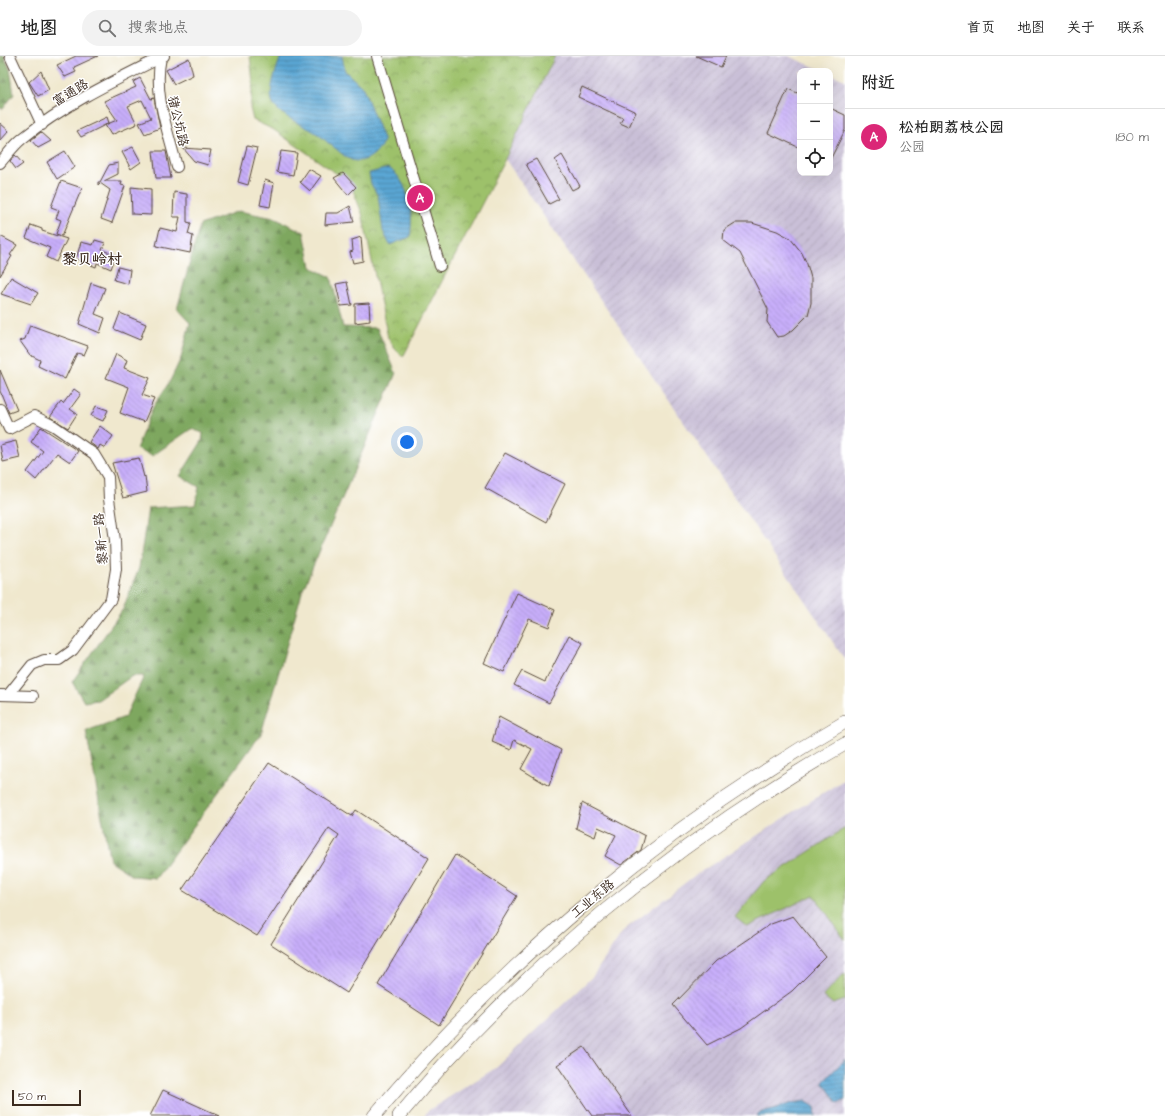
<!DOCTYPE html>
<html lang="zh">
<head>
<meta charset="utf-8">
<style>
	body { margin:0; font-family:"Architects Daughter","LXGW WenKai TC",sans-serif; background:#f2f2f2; color:#222 }
	.controls { position:absolute; right:12px; top:12px; display:grid; overflow:hidden; border-radius:8px; box-shadow:0 4px 16px #0002 }
	.controls button { width:36px; height:36px; display:grid; place-items:center; padding:0; border:0; border-bottom:1px solid #e0e0e0; background:#fff; color:#222; font:20px sans-serif }
	.scale { position:absolute; left:12px; bottom:10px; width:69px; box-sizing:border-box; padding-left:4px; border:2px solid #3b2a1e; border-top:0; font-size:11px; line-height:14px; white-space:nowrap; color:#3b2a1e; -webkit-text-stroke:3px #fff; paint-order:stroke }
	.you { position:absolute; left:407px; top:386px; width:14px; height:14px; margin:-10px; border:3px solid #fff; border-radius:50%; background:#1a73e8; box-shadow:0 0 0 6px #1a73e833 }
	.badge { display:grid; place-items:center; width:26px; height:26px; border-radius:50%; background:#db2777; color:#fff; font-size:13px; font-weight:700 }
	.pin { position:absolute; translate:-50% -50%; border:2px solid #fff; box-shadow:0 1px 4px #0006 }
	.list { margin:0; padding:0; list-style:none }
	h2 { display:flex; justify-content:space-between; align-items:center; height:52px; margin:0; padding:0 16px; font-size:17px }
	h2 small { font-size:13px; font-weight:400; color:#767676 }
	.list li { display:grid; grid-template-columns:26px 1fr auto; gap:12px; align-items:center; box-sizing:border-box; height:56px; padding:0 16px; border-top:1px solid #e0e0e0 }
	.list b { display:block; font-size:15px; white-space:nowrap }
	.list p { margin:0; font-size:13px; white-space:nowrap; color:#767676 }
	.list em { font-size:13px; font-style:normal; color:#767676 }
	.icon { flex:none; width:22px; height:22px; fill:none; stroke:currentColor; stroke-width:2; stroke-linecap:round; stroke-linejoin:round }
	.map { position:relative; flex:none; width:845px; height:1060px; overflow:hidden }
	header { display:flex; align-items:center; gap:24px; box-sizing:border-box; height:56px; padding:0 20px; background:#fff; border-bottom:1px solid #e0e0e0 }
	header strong { font-size:19px }
	nav { display:flex; gap:22px; margin-inline-start:auto; font-size:14px }
	.search { width:280px; height:36px; background:#f2f2f2; display:flex; align-items:center; gap:10px; box-sizing:border-box; padding:0 14px; border-radius:22px; color:#767676; font-size:15px }
	main { display:flex }
	aside { flex:1; background:#fff }
	.map>svg:first-child { display:block }
	.industrial { fill:url(#industrial-furrows) }
	.grass { fill:#9dc16b; stroke:#6c7644 }
	.forest { fill:url(#forest-firs); stroke:#5c683e }
	.park { fill:url(#park-crowns); stroke:#6c7644 }
	.water { fill:url(#water-rules); stroke:#4a6878 }
	.building { fill:url(#building-back-hatch) }
	.lines { fill:none; stroke-linecap:round; stroke-linejoin:round }
	.minor-casing { stroke:#564638; stroke-width:12 }
	.major-casing { stroke:#564638; stroke-width:14 }
	.minor { stroke:#fff; stroke-width:10 }
	.major { stroke:#fff; stroke-width:13 }
	.labels { text-anchor:middle; stroke-width:3; stroke-linejoin:round; paint-order:stroke }
	.street-label { font-size:13px; fill:#3b2a1e; stroke:#fff }
	.quarter-label { font-size:15px; font-weight:bold; fill:#3b2a1e; stroke:#fff }
</style>
</head>
<body>
<header>
<strong>地图</strong>
<div class="search"><svg class="icon" aria-label="search" viewBox="0 0 24 24"><circle cx="10" cy="10" r="6"/><path d="M15 15l6 6"/></svg>搜索地点</div>
<nav><a>首页</a><a>地图</a><a>关于</a><a>联系</a></nav>
</header>
<main>
<div class="map">
<svg width="845" height="1060" viewBox="0 0 845 1060">
	<defs>
		<pattern id="industrial-furrows" width="10" height="10" patternUnits="userSpaceOnUse"><rect width="10" height="10" fill="#c9bfd7"/><path d="M-1 1l2-2M0 10L10 0M9 11l2-2" fill="none" stroke="#aea4b8"/></pattern>
		<pattern id="forest-firs" width="22" height="20" patternUnits="userSpaceOnUse"><rect width="22" height="20" fill="#7ea75f"/><path d="M5 1l3.5 6h-7zM16 11l3.5 6h-7z" fill="#68884e"/></pattern>
		<pattern id="park-crowns" width="20" height="18" patternUnits="userSpaceOnUse"><rect width="20" height="18" fill="#9dc16b"/><path d="M2 6a3 3 0 1 1 6 0M12 15a3 3 0 1 1 6 0" fill="none" stroke="#819d57"/></pattern>
		<pattern id="water-rules" width="6" height="5" patternUnits="userSpaceOnUse"><rect width="6" height="5" fill="#5aa6d3"/><path d="M0 2.5h6" fill="none" stroke="#4c87ab"/></pattern>
		<pattern id="building-back-hatch" width="6" height="6" patternUnits="userSpaceOnUse"><rect width="6" height="6" fill="#c7aefa"/><path d="M-1 5l2 2M0 0l6 6M5-1l2 2" fill="none" stroke="#a38eca"/></pattern>
	</defs>
	<rect width="100%" height="100%" fill="#fff"/>
	<filter id="ink" filterUnits="userSpaceOnUse"><feTurbulence type="fractalNoise" baseFrequency=".025" numOctaves="2"/><feDisplacementMap in="SourceGraphic" scale="8" xChannelSelector="R" yChannelSelector="G"/><feConvolveMatrix kernelMatrix="1 2 1 2 8 2 1 2 1" color-interpolation-filters="sRGB"/></filter>
	<filter id="wash" filterUnits="userSpaceOnUse"><feTurbulence type="fractalNoise" baseFrequency=".012" numOctaves="4" result="noise"/><feDisplacementMap in="SourceGraphic" scale="16" xChannelSelector="R" yChannelSelector="G"/><feGaussianBlur stdDeviation="0.9" result="paint"/><feColorMatrix in="noise" values="0 0 0 0 0 0 0 0 0 0 0 0 0 0 0 0 0 1.4 0 .05"/><feComposite in="paint" operator="in"/></filter>
	<g filter="url(#wash)">
		<rect width="100%" height="100%" fill="#f0e8ce"/>
		<g class="industrial">
			<path d="M555,0h233l36,15h-24v102h30v-99l15,6v580l-340,-501z"/>
			<path d="M845,723v337h-421l5,-6 68,-43 96,-91 31,-46 70,-54z"/>
		</g>
		<g class="grass">
			<path d="M845,772v112l-31,-45 -67,32 -12,-10 29,-36z"/>
			<path d="M845,917v27l-12,4 -10,-8z"/>
		</g>
		<g class="forest">
			<path d="M0,0h4l6,13 4,25 -11,15 -3,-1z"/>
			<path d="M239,155l35,7 30,14 7,35 20,10 12,50 34,1 19,45 -94,219 -41,142 -105,144 -23,-2 -23,-15 -24,-130 39,-14 19,-41h-12l-34,24 -14,2 -12,-20 51,-73 16,-41 9,-60 47,-3 4,-18 -19,-11 22,-35 1,-8 -12,-4 -39,27 -16,-7 17,-42 17,-26 11,-23 9,-35 -13,-14 23,-84z"/>
		</g>
		<path class="park" d="M250,0h305l-50,103 -102,198 -8,-8 -7,-11 -26,-125 -12,-30 -76,-53 -21,-10 -3,-12 3,-25z"/>
		<g class="water">
			<path d="M281,0h61l3,15 18,17 21,53c-5,10 -15,21 -28,20 -7,0 -16,-9 -21,-13 -7,-4 -12,-11 -19,-15 -11,-7 -37,-18 -43,-29 -6,-12 4,-36 8,-48z"/>
			<path d="M389,112c20,13 25,46 21,69l-20,8 -7,-14 -5,-35 -7,-12 -2,-11z"/>
			<path d="M845,1003v41l-7,4 -15,-22z"/>
			<path d="M805,1045l10,6 1,9h-60l3,-3 33,-10z"/>
		</g>
		<g id="blocks">
			<g class="building">
				<path d="M76,0h22l-24,11 2,5 -11,5 -8,-12z"/>
				<path d="M696,0h30l-5,11z"/>
				<path d="M189,2l4,17 -19,9 -8,-14z"/>
				<path d="M41,15l8,19 -11,6 -9,-14z"/>
				<path d="M140,22l11,21 3,-1 6,30 -15,6 -6,-11 12,-5 -9,-18 -14,6 9,18 -26,11 -6,-10 12,-5 -13,-19 32,-14 -3,-5z"/>
				<path d="M582,31l54,25 -7,15 -9,-4 3,-5 -45,-21z"/>
				<path d="M788,33l12,5v54l-32,-15z"/>
				<path d="M830,52l15,7v15l-15,30z"/>
				<path d="M107,61l2,6 -28,14 -4,-6z"/>
				<path d="M0,67l9,8 -9,10z"/>
				<path d="M41,76l10,9 -13,7 -7,-8z"/>
				<path d="M247,90l10,2 -9,37 -10,-3z"/>
				<path d="M133,91l8,15 -10,7 -9,-17z"/>
				<path d="M183,92l28,2 -3,15 -14,-4z"/>
				<path d="M65,95l10,16 -18,12 -10,-17z"/>
				<path d="M153,95h13l5,27h-15z"/>
				<path d="M281,95l16,2 -4,22 -16,-3z"/>
				<path d="M15,99l8,9 -7,5 -6,-8z"/>
				<path d="M562,99l18,31 -8,4 -17,-30z"/>
				<path d="M536,103l23,40 -10,5 -23,-40z"/>
				<path d="M118,107v11l-14,7h18l-1,4 4,1 -13,37 -11,-4 9,-29 -10,-7 -2,2v-3h2l9,-17z"/>
				<path d="M309,113l12,7 -11,15 -10,-9z"/>
				<path d="M343,117l13,14 -8,8 -14,-17z"/>
				<path d="M265,124l9,3 -4,24 -10,-2z"/>
				<path d="M61,125l21,7 -20,48 -6,-2 5,-14 -5,-2 3,-8 -8,-3z"/>
				<path d="M131,131l20,2v26l-19,-1z"/>
				<path d="M174,136l13,2v28l4,1 -3,11 5,2 -3,17 -34,-7 4,-18 17,4 3,-15h-7z"/>
				<path d="M350,150l4,16 -29,3 1,-12h12z"/>
				<path d="M735,167h17l25,8 13,7 12,15 5,11 4,14v25l-3,12 -15,15 -9,6 -7,1 -10,-15 1,-13 -28,-56 -17,-13 1,-10z"/>
				<path d="M31,169l11,4v2l25,8 -11,23 -10,-5 4,-9 -24,-10z"/>
				<path d="M0,180l17,9 -7,10 2,1 -12,20z"/>
				<path d="M361,181l2,24 -10,2 -3,-11 3,-1 -1,-11z"/>
				<path d="M95,184l10,3 -3,7 14,5 -5,14 -14,-6 -1,4 -20,-8 5,-17 12,3z"/>
				<path d="M118,211l12,3 -2,14 -14,-4z"/>
				<path d="M11,221l27,16 -7,11 -30,-10z"/>
				<path d="M347,226l5,23 -11,1 -5,-22z"/>
				<path d="M91,227l14,5 -10,26 10,4 -5,15 -21,-9z"/>
				<path d="M369,247l1,18 -15,2v-19z"/>
				<path d="M120,257l26,11 -6,16 -26,-11z"/>
				<path d="M30,269l58,21 -4,9 -7,-2 -12,26 -27,-13 2,-6 -10,-5 -10,-14 5,-2z"/>
				<path d="M116,298l11,6 -3,8 26,10 -8,17 12,4 -10,23 -24,-9 9,-26 -23,-9z"/>
				<path d="M0,314l17,40 -8,3 -9,-22z"/>
				<path d="M74,333l7,5 -11,15 7,5 -9,14 -18,-11 11,-15 2,2z"/>
				<path d="M96,350l12,4 -5,11 -12,-5z"/>
				<path d="M100,370l13,10 -8,12 -5,-3 -2,4 -9,-7z"/>
				<path d="M41,371l37,24 -8,11 -13,-9 -21,27 -9,-8 16,-21 -12,-9z"/>
				<path d="M16,385l4,17 -17,4 -3,-17z"/>
				<path d="M505,397l60,31 -19,38 -61,-34z"/>
				<path d="M139,402l5,19 1,-1 2,16 -24,6 -11,-35z"/>
				<path d="M517,537l38,17 -6,17 -20,-8 -25,53 -20,-9z"/>
				<path d="M569,579l14,8 -34,60 -35,-18 8,-14 23,11z"/>
				<path d="M499,661l62,33 -12,36 -28,-17 11,-20 -18,-9 -3,10 -19,-8z"/>
				<path d="M269,707l83,53 4,-6 73,48 -82,135 -76,-49 68,-109 -10,-7 -72,108 -75,-46z"/>
				<path d="M582,747l63,33 -4,14 -20,15 -16,-9 11,-21 -18,-8 -3,10 -19,-9z"/>
				<path d="M455,799l62,41 -78,129 -61,-40z"/>
				<path d="M793,860l33,41 -34,34 -51,37 -34,17 -34,-40 43,-44 55,-37z"/>
				<path d="M584,991l48,69h-40l-35,-51z"/>
				<path d="M163,1034l57,26h-70z"/>
			</g>
		</g>
	</g>
	<g filter="url(#ink)">
		<use href="#blocks" fill-opacity="0" stroke="#564638" stroke-width="1"/>
		<g class="lines">
			<defs>
				<g id="minor">
					<path d="M10,0l32,69"/>
					<path d="M377,0l63,210"/>
					<path d="M161,1c-8,38 7,73 16,110"/>
					<path d="M0,107c7,-8 14,-18 23,-25 42,-34 93,-58 141,-82"/>
					<path d="M0,353l9,20 25,-13 20,10 40,28 14,23 1,22 6,41 1,29 -5,30 -38,51 -14,10h-15l-12,5 -24,30"/>
					<path d="M0,639l33,1"/>
				</g>
				<g id="major">
					<path d="M374,1060c132,-158 293,-291 471,-394"/>
					<path d="M399,1060c122,-148 280,-277 446,-372"/>
				</g>
			</defs>
			<use href="#minor" class="minor-casing"/>
			<use href="#major" class="major-casing"/>
			<use href="#minor" class="minor"/>
			<use href="#major" class="major"/>
		</g>
	</g>
	<g class="labels">
		<g class="street-label">
			<text transform="translate(70 36) rotate(-32)" y="5">富通路</text>
			<text transform="translate(179 65) rotate(77)" y="5">猪公坑路</text>
			<text transform="translate(100 483) rotate(-95)" y="5">黎新一路</text>
			<text transform="translate(592 842) rotate(-40)" y="5">工业东路</text>
		</g>
		<g class="quarter-label">
			<text x="92" y="208">黎贝岭村</text>
		</g>
	</g>
</svg>
<div class="controls">
<button>+</button>
<button>−</button>
<button><svg class="icon" aria-label="locate" viewBox="0 0 24 24"><circle cx="12" cy="12" r="6"/><path d="M12 2v4M12 18v4M2 12h4M18 12h4"/></svg></button>
</div>
<div class="scale">50 m</div>
<div class="you"></div>
<div class="pin badge" style="left:420px;top:142px">A</div>
</div>
<aside>
<h2>附近<small></small></h2>
<ul class="list">
<li><span class="badge">A</span><div><b>松柏朗荔枝公园</b><p>公园</p></div><em>180 m</em></li>
</ul>
</aside>
</main>
</body>
</html>
